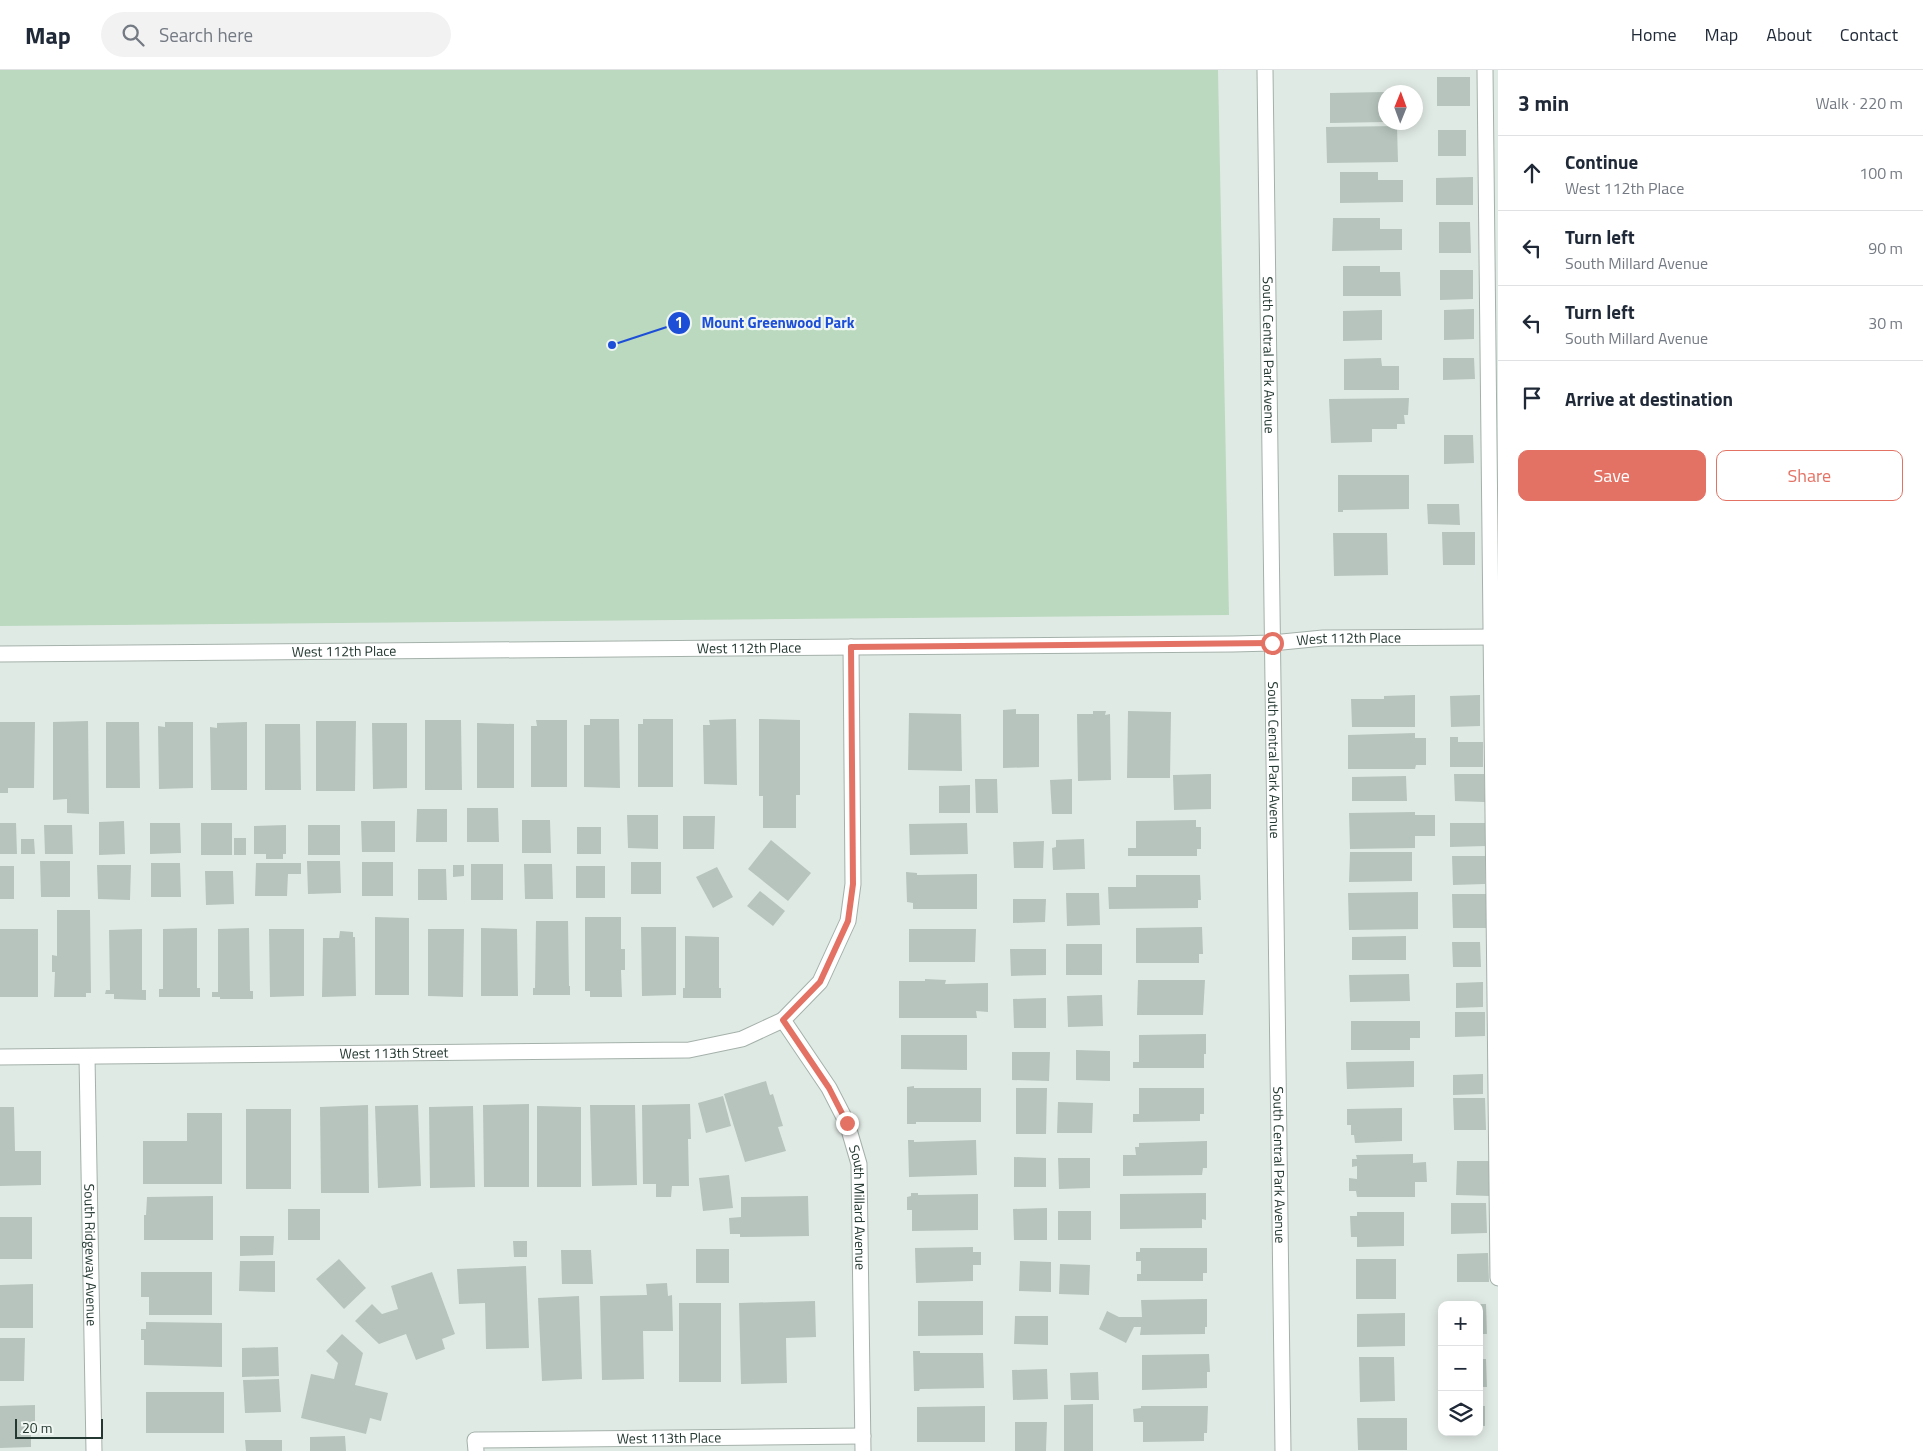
<!DOCTYPE html>
<html lang="en">
<head>
<meta charset="utf-8">
<style>
	body { margin:0; font-family:"Titillium Web",sans-serif; background:#f2f2f3; color:#1f2937 }
	.controls { position:absolute; right:15px; bottom:15px; display:grid; overflow:hidden; border-radius:10px; box-shadow:0 2px 12px #0003 }
	.controls button { width:45px; height:45px; display:grid; place-items:center; padding:0; border:0; border-bottom:1px solid #e0e1e3; background:#fff; color:#1f2937; font:25px sans-serif }
	.compass { position:absolute; left:1378px; top:15px; width:45px; height:45px; border-radius:50%; background:#fff; box-shadow:0 2px 12px #0003; rotate:1deg }
	.scale { position:absolute; left:15px; bottom:12px; width:88px; box-sizing:border-box; padding-left:5px; border:2px solid #233830; border-top:0; font-size:14px; line-height:18px; white-space:nowrap; color:#233830; -webkit-text-stroke:4px #f0f7f3; paint-order:stroke }
	.stop { position:absolute; width:15px; height:15px; margin:-11px; border:4px solid #e47264; border-radius:50%; background:#fff }
	.stop.end { background:#e47264; border-color:#fff; box-shadow:0 1px 5px #0008 }
	.list { margin:0; padding:0; list-style:none }
	h2 { display:flex; justify-content:space-between; align-items:center; height:65px; margin:0; padding:0 20px; font-size:21px }
	h2 small { font-size:16px; font-weight:400; color:#747a83 }
	.list li { display:grid; grid-template-columns:32px 1fr auto; gap:15px; align-items:center; box-sizing:border-box; height:75px; padding:0 20px; border-top:1px solid #e0e1e3 }
	.list b { display:block; font-size:19px; white-space:nowrap }
	.list p { margin:0; font-size:16px; white-space:nowrap; color:#747a83 }
	.list em { font-size:16px; font-style:normal; color:#747a83 }
	.actions { display:flex; gap:10px; padding:15px 20px }
	.actions a { flex:1; padding:11px 0; border:1px solid #e47264; border-radius:10px; text-align:center; font-size:18px; color:#e47264 }
	.actions .main { background:#e47264; color:#fff }
	.icon { flex:none; width:28px; height:28px; fill:none; stroke:currentColor; stroke-width:2; stroke-linecap:round; stroke-linejoin:round }
	.map { position:relative; flex:none; width:1498px; height:1381px; overflow:hidden }
	header { display:flex; align-items:center; gap:30px; box-sizing:border-box; height:70px; padding:0 25px; background:#fff; border-bottom:1px solid #e0e1e3 }
	header strong { font-size:24px }
	nav { display:flex; gap:28px; margin-inline-start:auto; font-size:18px }
	.search { width:350px; height:45px; background:#f2f2f3; display:flex; align-items:center; gap:12px; box-sizing:border-box; padding:0 18px; border-radius:28px; color:#747a83; font-size:19px }
	main { display:flex }
	aside { flex:1; background:#fff }
	.map>svg:first-child { display:block }
	.green { fill:#bbd9bf }
	.building { fill:#b6c4bd }
	.lines { fill:none; stroke-linecap:round; stroke-linejoin:round }
	.minor-casing { stroke:#a4b1aa; stroke-width:17 }
	.minor { stroke:#fff; stroke-width:15 }
	.route { stroke:#e47264; stroke-width:6 }
	.labels { text-anchor:middle; stroke-width:4.5; stroke-linejoin:round; paint-order:stroke }
	.street-label { font-size:14px; fill:#233830; stroke:#f0f7f3 }
	.leader { fill:none; stroke:#1d4ed8; stroke-width:2 }
	.callout-dot { fill:#1d4ed8; stroke:#f0f7f3; stroke-width:2 }
	.mark-label { font-size:15px; text-anchor:middle; font-weight:bold; fill:#fff }
	.callout-label { font-size:15px; text-anchor:middle; font-weight:bold; fill:#1d4ed8; stroke:#f0f7f3; stroke-width:4.5; stroke-linejoin:round; paint-order:stroke }
</style>
</head>
<body>
<header>
<strong>Map</strong>
<div class="search"><svg class="icon" aria-label="search" viewBox="0 0 24 24"><circle cx="10" cy="10" r="6"/><path d="M15 15l6 6"/></svg>Search here</div>
<nav><a>Home</a><a>Map</a><a>About</a><a>Contact</a></nav>
</header>
<main>
<div class="map">
<svg width="1498" height="1381" viewBox="0 0 1498 1381">
	<rect width="100%" height="100%" fill="#e0eae4"/>
	<path class="green" d="M0,0h1218l11,545 -1229,11z"/>
	<g class="building">
		<rect x="1437" y="7" width="33" height="29"/>
		<path d="M1386,22v30l-56,1v-30z"/>
		<path d="M1397,56l1,36 -71,1 -1,-36z"/>
		<rect x="1438" y="60" width="28" height="26"/>
		<path d="M1340,102h38v8h25v22l-63,1z"/>
		<path d="M1473,107v28h-37v-27z"/>
		<path d="M1333,148h47v11h22v21l-70,1z"/>
		<path d="M1439,152h31l1,31h-32z"/>
		<path d="M1343,196h37v6h20l1,24h-58z"/>
		<path d="M1440,200h33v29l-33,1z"/>
		<path d="M1474,239v30l-30,1v-30z"/>
		<path d="M1382,240v30l-39,1v-30z"/>
		<path d="M1381,288l1,8h17v24h-55v-31z"/>
		<path d="M1443,288h31l1,21 -32,1z"/>
		<path d="M1409,328l-1,17h-4l1,9h-8v5h-25v13l-41,1 -2,-44z"/>
		<path d="M1444,365h29l1,28 -30,1z"/>
		<path d="M1338,405h71v34l-66,1v2h-5z"/>
		<path d="M1427,434h32l1,21 -32,-1z"/>
		<path d="M1442,462h33v33h-32z"/>
		<path d="M1333,463h54l1,42 -54,1z"/>
		<path d="M1415,625v32h-63l-1,-28h33v-3z"/>
		<path d="M1480,625v31l-29,1 -1,-31z"/>
		<path d="M1016,639v5h23v53l-36,1v-58z"/>
		<path d="M1093,641h13l-1,4 5,-1 1,66 -33,1 -1,-67h16z"/>
		<path d="M1128,641l43,1 -1,66h-43z"/>
		<path d="M909,643l52,1 1,57 -54,-1z"/>
		<path d="M590,649h29l1,69 -36,-1v-62h6z"/>
		<path d="M643,649h30v68h-35v-63h5z"/>
		<path d="M736,649l1,66 -33,-1 -1,-59h7l-1,-5z"/>
		<path d="M759,649l41,1v75h-4v33h-33v-32h-4z"/>
		<path d="M425,650h36l1,70h-37z"/>
		<path d="M536,650h31v67h-36v-61h6z"/>
		<path d="M88,651l1,93 -22,-1v-14l-14,1v-78z"/>
		<path d="M316,651h40l-1,70h-39z"/>
		<path d="M0,652h35l-1,66h-26v5h-8z"/>
		<path d="M106,652h33l1,66h-34z"/>
		<path d="M165,652h28v66l-34,1 -1,-63 7,1z"/>
		<path d="M247,652v68h-36l-1,-63 7,1v-5z"/>
		<path d="M372,653h35v65l-34,1z"/>
		<path d="M477,653l37,1v64h-37z"/>
		<path d="M265,654h35l1,66h-36z"/>
		<path d="M1415,663v5h11v27h-10l-1,4h-67v-34z"/>
		<path d="M1450,667h8v5h25v25h-33z"/>
		<path d="M1211,704v35l-37,1 -1,-35z"/>
		<path d="M1454,704h30l1,28 -30,-1z"/>
		<path d="M1406,706l1,25h-55v-24z"/>
		<path d="M975,709h22l1,34h-22z"/>
		<path d="M1072,709v35h-20l-2,-34z"/>
		<path d="M970,715v28h-31v-27z"/>
		<path d="M467,738h31l1,34h-32z"/>
		<path d="M417,739h30v33h-31z"/>
		<path d="M1415,742v3h20v21h-20v12l-65,1 -1,-36z"/>
		<path d="M627,745h31v34l-30,-1z"/>
		<path d="M683,746h32l-1,33h-31z"/>
		<path d="M522,750h28l1,33h-29z"/>
		<path d="M1196,750v7h5v22h-4v7h-69v-8h8v-27z"/>
		<path d="M124,751l1,33 -26,1v-33z"/>
		<path d="M361,751h34v31h-33z"/>
		<path d="M0,753h16l1,31h-17z"/>
		<path d="M150,753h30l1,30 -31,1z"/>
		<rect x="201" y="753" width="31" height="32"/>
		<path d="M967,753l1,31 -58,1 -1,-31z"/>
		<path d="M1450,753h36v23l-36,1z"/>
		<path d="M44,755h28l1,29h-28z"/>
		<path d="M286,755v29h-3v5h-17v-5h-12v-28z"/>
		<rect x="308" y="755" width="32" height="30"/>
		<rect x="577" y="757" width="24" height="27"/>
		<rect x="234" y="768" width="12" height="17"/>
		<path d="M21,769h13l1,15h-14z"/>
		<path d="M1084,769l1,30 -32,1 -1,-22 4,-1v-7z"/>
		<path d="M771,770l40,33 -23,28 -40,-32z"/>
		<path d="M1044,771l-1,27h-29l-1,-26z"/>
		<path d="M1350,782h62v29l-63,1z"/>
		<path d="M1452,786h33v28l-32,1z"/>
		<path d="M40,791h30v36h-29z"/>
		<path d="M307,791h33l1,32 -33,1z"/>
		<rect x="362" y="792" width="31" height="34"/>
		<rect x="631" y="792" width="30" height="32"/>
		<path d="M151,793h29l1,34h-30z"/>
		<path d="M256,793h45v11h-13l-1,22h-32z"/>
		<rect x="471" y="794" width="32" height="36"/>
		<path d="M524,794h28l1,35h-28z"/>
		<path d="M97,795h34l-1,35 -32,-1z"/>
		<path d="M453,795h11v11l-11,1z"/>
		<rect x="0" y="796" width="14" height="33"/>
		<rect x="576" y="796" width="29" height="32"/>
		<path d="M717,797l16,30 -20,11 -17,-31z"/>
		<path d="M418,799h28l1,31h-29z"/>
		<path d="M205,801h28l1,33 -28,1z"/>
		<path d="M906,802l11,1v2l60,-1v35h-64v-6l-6,-1z"/>
		<path d="M1136,805h64l1,25h-3v8l-89,1 -1,-22h28z"/>
		<path d="M760,821l25,20 -12,15 -26,-20z"/>
		<path d="M1418,822v37l-69,1 -1,-37z"/>
		<path d="M1066,823h33l1,32 -33,1z"/>
		<path d="M1452,824h34v34h-33z"/>
		<path d="M1013,829h33l-1,23 -32,1z"/>
		<path d="M57,840h33l1,83h-5v4h-32l1,-25h-3v-17l5,1z"/>
		<path d="M375,847l34,1v77h-34z"/>
		<path d="M585,847h36v32h4v21h-4l1,27h-32v-6h-5z"/>
		<path d="M536,851h32l1,65h1v9h-37v-7h2z"/>
		<path d="M641,857h35v68l-34,1z"/>
		<path d="M1202,857l1,27h-4v9h-63v-35z"/>
		<path d="M197,858v60h3v9h-41v-8h4v-60z"/>
		<path d="M249,858l1,63h3v8h-33v-2h-8v-5h6v-63z"/>
		<path d="M481,858l36,1 1,67h-37z"/>
		<rect x="0" y="859" width="38" height="68"/>
		<path d="M142,859v61h4v10l-32,-1v-5h-9l1,-4h4l-1,-60z"/>
		<path d="M269,859h35v67l-34,1z"/>
		<path d="M428,859h36l-1,68 -35,-1z"/>
		<path d="M909,859h67l-1,33h-66z"/>
		<path d="M340,861l13,1v5h2l1,59 -34,1 1,-59h16z"/>
		<path d="M685,866l34,1v51h2v10h-38v-10h2z"/>
		<path d="M1406,866v24h-54v-23z"/>
		<path d="M1452,872h28l1,25h-28z"/>
		<rect x="1066" y="874" width="36" height="31"/>
		<path d="M1010,879h36v26l-35,1z"/>
		<path d="M1409,904l1,27 -60,1 -1,-27z"/>
		<path d="M925,909l21,1 -1,4 43,-1v29l-12,-1 1,7h-78v-37h26z"/>
		<path d="M1138,910h67l-2,35h-66z"/>
		<path d="M1483,912v25l-27,1v-25z"/>
		<path d="M1102,925l1,31 -35,1 -1,-31z"/>
		<path d="M1046,928v30h-32l-1,-29z"/>
		<path d="M1455,942h30v24l-30,1z"/>
		<path d="M1351,951h69v17h-10v12h-59z"/>
		<path d="M1206,964v20h-2v14h-71v-6h6v-27z"/>
		<path d="M901,965h66v35l-66,-1z"/>
		<path d="M1076,980l34,1v30l-34,-1z"/>
		<path d="M1012,982h38l-1,29 -37,-1z"/>
		<path d="M1414,991v26l-67,2 -1,-27z"/>
		<path d="M1483,1004v20l-30,1v-20z"/>
		<path d="M766,1011l4,14 3,-1 10,32 -5,1 8,24 -41,11 -21,-68z"/>
		<path d="M914,1016v2h67v34h-65v2h-9v-37z"/>
		<path d="M1016,1018h31l-1,46h-30z"/>
		<path d="M1139,1018h65v26h-4v7l-67,1v-8h6z"/>
		<path d="M723,1026l8,30 -25,7 -8,-30z"/>
		<path d="M1453,1028h32l1,32h-32z"/>
		<path d="M1058,1032l35,1 -1,30h-35z"/>
		<path d="M529,1034v83h-45l-1,-82z"/>
		<path d="M690,1034l1,35h-3l1,47h-17l-1,11h-15v-13h-13l-1,-79z"/>
		<path d="M368,1035l1,88h-48l-1,-86z"/>
		<path d="M418,1035l3,81 -43,2 -3,-82z"/>
		<path d="M590,1035h45l2,80 -45,1z"/>
		<path d="M473,1036l2,81 -45,1 -1,-81z"/>
		<path d="M537,1036l44,1v80h-44z"/>
		<path d="M0,1037h14l1,44h26v34l-41,1z"/>
		<path d="M1402,1038v33l-47,2 -1,-8h-3v-10h-4v-16z"/>
		<rect x="246" y="1039" width="45" height="80"/>
		<path d="M187,1043h35v71h-79v-43h44z"/>
		<path d="M908,1070h6v2l62,-2 1,35 -68,2z"/>
		<path d="M1207,1071v27h-4l-1,7 -79,1v-21h13l-1,-8h4v-4z"/>
		<path d="M1413,1084v9l13,-1 1,20h-12v15h-58l-1,-6h-7v-13l8,1v-13l-5,1v-8h5l-1,-4z"/>
		<path d="M1014,1087l32,1v29h-32z"/>
		<path d="M1058,1088h32v30l-31,1z"/>
		<path d="M1457,1091h33v35l-34,-1z"/>
		<path d="M729,1105l4,33 -30,3 -4,-33z"/>
		<path d="M911,1123h7v2l60,-1v36l-66,1v-21h-5v-13l4,-1z"/>
		<path d="M1206,1123v27l-4,-1v9l-82,1v-35z"/>
		<path d="M213,1126v44h-69v-25h2l1,-18z"/>
		<path d="M808,1126l1,40 -69,1v-3h-10l-1,-16 12,-1v-20z"/>
		<path d="M1451,1133h35l1,30 -36,1z"/>
		<path d="M1047,1138v32h-33l-1,-31z"/>
		<rect x="288" y="1139" width="32" height="31"/>
		<rect x="1058" y="1141" width="33" height="29"/>
		<path d="M1357,1142h47v34l-47,1v-10h-6l-1,-21h7z"/>
		<rect x="0" y="1147" width="32" height="42"/>
		<path d="M240,1166h34l-1,19 -33,1z"/>
		<path d="M513,1171h14v16h-13z"/>
		<path d="M973,1177v5h8v13h-8v16l-57,2 -1,-35z"/>
		<path d="M1140,1178h67v25h-4v8h-66v-7h4v-13h-5v-9h4z"/>
		<rect x="696" y="1179" width="33" height="34"/>
		<path d="M561,1180h30l2,34h-31z"/>
		<path d="M1488,1183l1,29h-32v-28z"/>
		<path d="M339,1189l27,29 -22,21 -28,-30z"/>
		<rect x="1356" y="1189" width="40" height="40"/>
		<path d="M240,1191h35v31l-36,-1z"/>
		<path d="M1020,1191l31,1v30l-32,-1z"/>
		<path d="M1060,1194l30,1 -1,30 -30,-1z"/>
		<path d="M526,1196l3,82 -43,1 -1,-46 -26,1 -2,-35z"/>
		<path d="M141,1202h71v43h-63v-18h-8z"/>
		<path d="M432,1202l23,62 -13,5 3,10 -29,11 -10,-26 -27,10 -24,-23 17,-17 10,10 16,-5 -7,-23z"/>
		<path d="M667,1213l1,13 4,-1 1,36h-30l1,48 -42,1 -2,-84 47,-1 -1,-11z"/>
		<path d="M33,1214v44h-33v-43z"/>
		<path d="M579,1226l3,83 -40,2 -4,-83z"/>
		<path d="M1207,1229v28h-2v7l-65,1 1,-8h-7l-8,16 -27,-14 8,-18 12,6h23l-1,-17z"/>
		<path d="M815,1231l1,36 -30,1 1,45 -46,1 -2,-81z"/>
		<path d="M918,1231h65v34l-65,1z"/>
		<rect x="679" y="1233" width="42" height="79"/>
		<path d="M1486,1234l1,30h-8v-30z"/>
		<path d="M1405,1243v33l-48,1v-33z"/>
		<path d="M1015,1246h33v29l-34,-1z"/>
		<path d="M146,1252l76,1v44l-78,-2v-25h-3v-11h5z"/>
		<path d="M342,1264l21,19 -8,32 33,8 -7,28 -11,-3 -4,16 -65,-16 10,-44 23,5 4,-16 -12,-12z"/>
		<path d="M0,1268h25l-1,43h-24z"/>
		<path d="M278,1277l1,29 -37,1v-29z"/>
		<path d="M913,1281h7v2h63l1,35 -64,1 -1,2h-5z"/>
		<path d="M1209,1284l1,18h-3v16l-65,2v-35z"/>
		<path d="M1359,1287h35l1,44 -35,1z"/>
		<path d="M1479,1289h7l1,28h-8z"/>
		<path d="M1047,1299l1,30 -35,1 -1,-30z"/>
		<path d="M1098,1302l1,28h-28l-1,-27z"/>
		<path d="M279,1309l2,33 -36,1 -2,-33z"/>
		<rect x="146" y="1322" width="78" height="41"/>
		<path d="M1093,1334v47h-29v-46z"/>
		<path d="M35,1335v25h-4v17l-31,1v-42z"/>
		<path d="M985,1336v36h-68v-35z"/>
		<path d="M1141,1336h67l-1,27h-3v8l-61,1v-20h-9l-1,-13 8,-1z"/>
		<rect x="1479" y="1336" width="6" height="20"/>
		<path d="M1357,1348h50v32h-49z"/>
		<path d="M1015,1352h32l-1,29h-31z"/>
		<path d="M345,1366l1,15h-36v-14z"/>
		<path d="M245,1370h37v11h-36z"/>
	</g>
	<g class="lines">
		<defs>
			<g id="minor">
				<path id="s1" d="M1265,0l18,1381"/>
				<path d="M1485,0l13,1208"/>
				<path id="s2" d="M851,577l2,237 -5,37 -28,61 -37,38 46,68 18,35 12,41 4,287"/>
				<path id="s3" d="M0,584l1233,-10 39,-1 51,-5 175,-1"/>
				<path id="s4" d="M0,987l689,-7 53,-11 41,-19"/>
				<path id="s5" d="M87,987l7,394"/>
				<path id="s6" d="M476,1381l-1,-11 388,-4"/>
			</g>
		</defs>
		<use href="#minor" class="minor-casing"/>
		<use href="#minor" class="minor"/>
	</g>
	<g class="lines">
		<path class="route" d="M847,1053l-18,-35 -46,-68 37,-38 28,-61 5,-37 -2,-237 421,-4"/>
	</g>
	<g class="labels">
		<g class="street-label">
			<text dy="5" stroke="none"><textPath href="#s1" startOffset="285">South Central Park Avenue</textPath></text>
			<text dy="5" stroke="none"><textPath href="#s3" startOffset="1349">West 112th Place</textPath></text>
			<text dy="5" stroke="none"><textPath href="#s3" startOffset="749">West 112th Place</textPath></text>
			<text dy="5" stroke="none"><textPath href="#s3" startOffset="344">West 112th Place</textPath></text>
			<text dy="5" stroke="none"><textPath href="#s1" startOffset="690">South Central Park Avenue</textPath></text>
			<text dy="5" stroke="none"><textPath href="#s4" startOffset="394">West 113th Street</textPath></text>
			<text dy="5" stroke="none"><textPath href="#s1" startOffset="1095">South Central Park Avenue</textPath></text>
			<text dy="5" stroke="none"><textPath href="#s2" startOffset="602">South Millard Avenue</textPath></text>
			<text dy="5" stroke="none"><textPath href="#s5" startOffset="198">South Ridgeway Avenue</textPath></text>
			<text dy="5" stroke="none"><textPath href="#s6" startOffset="205">West 113th Place</textPath></text>
		</g>
	</g>
	<path class="leader" d="M612 275L679 253"/>
	<g class="callout-dot">
		<circle cx="612" cy="275" r="5"/>
		<circle cx="679" cy="253" r="12"/>
	</g>
	<g class="mark-label">
		<text x="679" y="258">1</text>
	</g>
	<g class="callout-label">
		<text x="778" y="258">Mount Greenwood Park</text>
	</g>
</svg>
<div class="controls">
<button>+</button>
<button>−</button>
<button><svg class="icon" aria-label="layers" viewBox="0 0 24 24"><path d="M12 4l9 5-9 5-9-5zM3 14l9 5 9-5"/></svg></button>
</div>
<svg class="compass" viewBox="-18 -18 36 36"><path d="M0-13l5 13h-10z" fill="#e53935"/><path d="M0 13l5-13h-10z" fill="#747a83"/></svg>
<div class="scale">20 m</div>
<div class="stop" style="left:1272px;top:573px"></div>
<div class="stop end" style="left:847px;top:1053px"></div>
</div>
<aside>
<h2>3 min<small>Walk · 220 m</small></h2>
<ul class="list">
<li><svg class="icon" aria-label="ahead" viewBox="0 0 24 24"><path d="M12 20V5M6 11l6-6 6 6"/></svg><div><b>Continue</b><p>West 112th Place</p></div><em>100 m</em></li>
<li><svg class="icon" aria-label="left" viewBox="0 0 24 24"><path d="M17 20v-9H6M10 6l-5 5 5 5"/></svg><div><b>Turn left</b><p>South Millard Avenue</p></div><em>90 m</em></li>
<li><svg class="icon" aria-label="left" viewBox="0 0 24 24"><path d="M17 20v-9H6M10 6l-5 5 5 5"/></svg><div><b>Turn left</b><p>South Millard Avenue</p></div><em>30 m</em></li>
<li><svg class="icon" aria-label="arrive" viewBox="0 0 24 24"><path d="M6 21V4h12l-3 4 3 4H6"/></svg><div><b>Arrive at destination</b></div></li>
</ul>
<div class="actions"><a class="main">Save</a><a>Share</a></div>
</aside>
</main>
</body>
</html>
